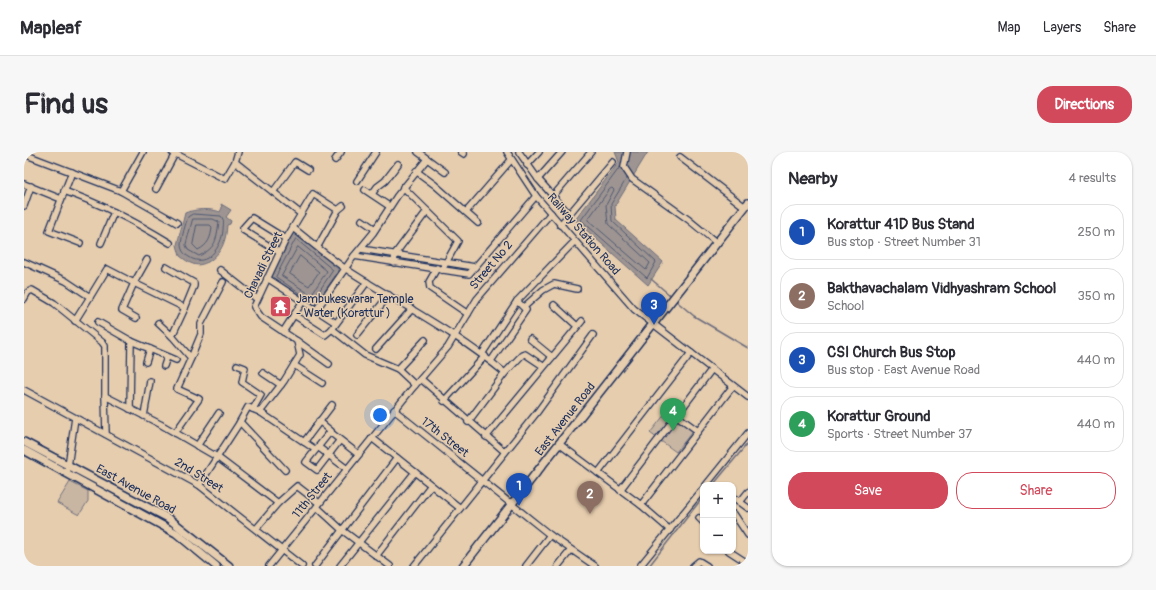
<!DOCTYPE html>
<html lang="en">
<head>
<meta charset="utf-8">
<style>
	body { margin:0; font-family:Pangolin,sans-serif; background:#f7f7f7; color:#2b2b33 }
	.controls { position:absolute; right:12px; bottom:12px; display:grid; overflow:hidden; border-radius:8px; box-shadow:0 1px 3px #0004 }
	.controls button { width:36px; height:36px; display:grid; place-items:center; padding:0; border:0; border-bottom:1px solid #e1e1e2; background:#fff; color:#2b2b33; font:20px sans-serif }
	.you { position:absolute; left:356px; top:263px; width:14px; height:14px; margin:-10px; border:3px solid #fff; border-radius:50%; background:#1a73e8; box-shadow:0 0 0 6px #1a73e833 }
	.badge { display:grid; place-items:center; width:26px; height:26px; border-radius:50%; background:#d1495b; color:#fff; font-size:13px; font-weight:700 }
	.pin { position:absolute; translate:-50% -33px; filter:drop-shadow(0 1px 2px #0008) }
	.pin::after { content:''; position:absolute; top:21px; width:14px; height:12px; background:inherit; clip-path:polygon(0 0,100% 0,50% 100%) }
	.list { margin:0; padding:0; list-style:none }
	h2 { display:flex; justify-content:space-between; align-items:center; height:52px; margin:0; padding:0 16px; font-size:17px }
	h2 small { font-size:13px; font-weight:400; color:#7c7c81 }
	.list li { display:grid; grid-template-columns:26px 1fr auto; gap:12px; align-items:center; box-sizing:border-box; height:56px; margin:0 8px 8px; padding:0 8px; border:1px solid #e1e1e2; border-radius:16px }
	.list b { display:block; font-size:15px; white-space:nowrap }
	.list p { margin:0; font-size:13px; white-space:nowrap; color:#7c7c81 }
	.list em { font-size:13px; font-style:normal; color:#7c7c81 }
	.actions { display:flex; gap:8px; padding:12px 16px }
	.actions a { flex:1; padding:9px 0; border:1px solid #d1495b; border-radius:16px; text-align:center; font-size:14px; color:#d1495b }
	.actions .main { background:#d1495b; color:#fff }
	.map { position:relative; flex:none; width:724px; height:414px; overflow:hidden; border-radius:16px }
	header { display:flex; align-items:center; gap:24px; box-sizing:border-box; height:56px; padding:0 20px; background:#fff; border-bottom:1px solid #e1e1e2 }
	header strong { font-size:19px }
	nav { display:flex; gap:22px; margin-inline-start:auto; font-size:14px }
	.intro { display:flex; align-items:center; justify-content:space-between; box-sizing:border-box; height:96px; padding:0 24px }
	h1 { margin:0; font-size:28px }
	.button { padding:10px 18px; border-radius:16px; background:#d1495b; color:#fff; font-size:14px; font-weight:700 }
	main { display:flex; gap:24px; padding:0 24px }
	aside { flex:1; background:#fff; border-radius:16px; box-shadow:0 1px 3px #0004 }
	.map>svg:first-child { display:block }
	.green { fill:#c9b6a2; stroke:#727280 }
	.water { fill:#9e9592; stroke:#6a6c7d }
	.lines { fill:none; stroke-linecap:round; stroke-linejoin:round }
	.shore { stroke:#4f5873; stroke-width:1 }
	.stream { stroke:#6a6c7d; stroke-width:1.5 }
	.minor-casing { stroke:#1b2f5e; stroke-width:8 }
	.major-casing { stroke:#1b2f5e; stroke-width:10 }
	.minor { stroke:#e6cdae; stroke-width:5.5 }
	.major { stroke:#e6cdae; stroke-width:7 }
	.labels { text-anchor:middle; stroke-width:3; stroke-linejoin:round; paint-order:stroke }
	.street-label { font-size:12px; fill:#1b2f5e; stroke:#e6cdae }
	.poi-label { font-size:12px; fill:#1b2f5e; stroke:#e6cdae; text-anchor:start }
</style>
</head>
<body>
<header>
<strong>Mapleaf</strong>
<nav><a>Map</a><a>Layers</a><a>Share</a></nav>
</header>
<div class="intro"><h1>Find us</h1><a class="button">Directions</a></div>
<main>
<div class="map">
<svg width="724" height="414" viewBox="0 0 724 414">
	<rect width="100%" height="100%" fill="#e6cdae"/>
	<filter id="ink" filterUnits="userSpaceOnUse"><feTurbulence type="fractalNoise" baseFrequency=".025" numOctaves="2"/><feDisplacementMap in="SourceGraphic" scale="8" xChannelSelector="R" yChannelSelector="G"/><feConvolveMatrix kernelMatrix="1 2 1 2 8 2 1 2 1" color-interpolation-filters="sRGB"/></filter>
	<g filter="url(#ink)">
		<g class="green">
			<path d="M645,257l26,19 -19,24 -26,-19z"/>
			<path d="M46,330l18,9v10l-9,14 -22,-12z"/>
		</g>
		<g class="water">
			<path d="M591,0h33l-33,54 1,14 47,42 -15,23 -73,-65 44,-58z"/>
			<path d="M197,52l10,6 -5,7 5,4 -1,3 -3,1c-1,16 -5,28 -19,37 -5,2 -9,4 -15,2 -4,-1 -9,-5 -13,-8l-3,-11 8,-32c10,-4 25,-5 35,-1l2,-4z"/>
			<path d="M270,79l45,39 -26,38 -43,-29z"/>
		</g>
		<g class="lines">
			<g class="shore">
				<path d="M596,15l-39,53 66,58 9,-16 -44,-41 -1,-17 16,-26"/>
				<path d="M586,37l2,-1 2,2 -8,15 2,19 42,39 -4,7 -58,-50z"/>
				<path d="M169,62l28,2c4,5 2,8 2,14 -1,16 -16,39 -34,27 -5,-3 -8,-7 -8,-13 1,-8 4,-19 7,-27z"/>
				<path d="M169,67h20l6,3c-3,18 -2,25 -20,34l-11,-6 -2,-5z"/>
				<path d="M173,73h13l2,2c-1,11 -4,18 -14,23l-5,-5z"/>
				<path d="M272,87l37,31 -21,32 -36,-25z"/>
				<path d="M274,95l29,24 -16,24 -29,-19z"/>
				<path d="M276,104l19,16 -10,14 -19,-12z"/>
			</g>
			<g class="stream">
				<path d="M627,127l20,17"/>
				<path d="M651,148l19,16 54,32"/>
				<path d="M689,333l35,-42"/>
				<path d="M625,414l54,-69"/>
			</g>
			<defs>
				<g id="minor">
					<path d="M148,0l53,27 10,-17"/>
					<path d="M214,0l-3,10 66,52 -15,25 -32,68 7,10 36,24 3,14 -16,26 -24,31"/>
					<path d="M394,0l27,20"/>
					<path d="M437,0l3,2"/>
					<path d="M483,0l29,44 98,113 114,88"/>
					<path d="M495,0l19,27 31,35"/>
					<path d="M603,0l-3,15 8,12 57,41 28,23"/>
					<path d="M0,2l97,37 56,32"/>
					<path d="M656,5l65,50"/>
					<path d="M311,8l6,-8"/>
					<path d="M503,13l12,-13"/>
					<path d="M392,19l19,14 43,38"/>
					<path d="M48,20l-23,59 31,12"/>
					<path d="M514,27l24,-27"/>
					<path d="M333,29l19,-29"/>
					<path d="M0,32l37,15"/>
					<path d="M379,35l55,54 -16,29"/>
					<path d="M132,37l20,-37"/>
					<path d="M341,38l24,16"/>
					<path d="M40,39c38,13 72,31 106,52"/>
					<path d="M97,39l22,-39"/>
					<path d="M249,40l22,-30 13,8"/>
					<path d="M348,42l5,-7 8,-6 13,-17"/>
					<path d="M529,44l38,-44"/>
					<path d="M0,54l7,-20"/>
					<path d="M442,60l45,-52"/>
					<path d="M277,62l12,-20 25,16"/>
					<path d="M338,68l13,9"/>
					<path d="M536,73l53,-63"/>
					<path d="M269,76c18,14 35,29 53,41 54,35 110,63 159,104"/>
					<path d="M77,91l13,-31"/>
					<path d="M294,94l20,-36 5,-4"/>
					<path d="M337,97l114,18"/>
					<path d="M255,100l-36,-22v-2l9,-10 34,21"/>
					<path d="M330,104l19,-23 24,-37 30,-37"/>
					<path d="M123,108l-13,23 51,25 -13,28 -14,-13"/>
					<path d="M0,110l42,19 24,16 -15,24"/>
					<path d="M370,111l1,-9 32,-43"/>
					<path d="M142,115l28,16v3l-9,22"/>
					<path d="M413,116l-8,14 1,6 38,26"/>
					<path d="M196,118l37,29"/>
					<path d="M243,126l69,45"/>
					<path d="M343,130l-35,47 33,26 33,14 17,16"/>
					<path d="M66,145l17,-28 27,14 -12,27 14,8"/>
					<path d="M0,147l4,-7 4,-2 22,13 48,39 3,4v50"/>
					<path d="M530,153l23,21"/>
					<path d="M500,155l19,-17 11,-6 23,5"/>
					<path d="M293,157l37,-53 115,18 67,-78"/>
					<path d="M270,163l31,20 7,-6"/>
					<path d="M74,170l33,19 45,19"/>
					<path d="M259,180l20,-31"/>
					<path d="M333,183l32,-40"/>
					<path d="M148,184l19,22 -14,31 22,10 -24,34"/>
					<path d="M506,187l22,18"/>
					<path d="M273,189l32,23"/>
					<path d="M352,197l36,-40"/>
					<path d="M458,202l35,-53 57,-59"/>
					<path d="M167,206l10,-24v-10l22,-42"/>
					<path d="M467,209l35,-51 -9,-9"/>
					<path d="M122,210l4,-13"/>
					<path d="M213,213l8,3 -3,14 19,13 -8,14"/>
					<path d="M270,213l28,18"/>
					<path d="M140,214l3,-9"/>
					<path d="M374,217l27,-29"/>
					<path d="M239,221l18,12"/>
					<path d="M397,227l84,73"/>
					<path d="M0,238l175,95 103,81"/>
					<path d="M420,249l41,-45"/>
					<path d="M106,257l1,-68"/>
					<path d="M370,258l156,125 45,31"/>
					<path d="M652,263l22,16"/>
					<path d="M120,264l6,-35"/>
					<path d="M295,269l12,10"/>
					<path d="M216,270l45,48"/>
					<path d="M444,270l37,-49 17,-18 3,-1 18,12"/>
					<path d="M82,282l-1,-38 55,28 57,33 61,46 -22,26"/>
					<path d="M462,285l96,-116"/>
					<path d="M348,286l88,70"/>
					<path d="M316,288l-23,30 -11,-8 24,-30 28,22"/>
					<path d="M280,290l28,-37"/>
					<path d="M173,294l22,-33"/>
					<path d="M538,294l79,59 29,25"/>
					<path d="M294,295l29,22"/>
					<path d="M43,321l8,-55"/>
					<path d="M574,321l93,-120"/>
					<path d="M175,333l39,-60 10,-18 12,5 53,36"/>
					<path d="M682,333l42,-52"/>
					<path d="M596,338l92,-121"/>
					<path d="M709,345l15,11"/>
					<path d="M716,350l8,-10"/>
					<path d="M254,351l19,-17 22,17"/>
					<path d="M617,353l92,-119"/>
					<path d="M293,355l25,23 48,36"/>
					<path d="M710,362l14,21"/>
					<path d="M675,366l4,4"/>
					<path d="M705,399l17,11"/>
					<path d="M352,404l55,-71"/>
					<path d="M245,414l142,-176 37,-43 29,-48 74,-86"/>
					<path d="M291,414l82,-108"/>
					<path d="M316,414l75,-94"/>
					<path d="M390,414l124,-155 55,-76"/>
					<path d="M502,414l24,-31"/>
					<path d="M534,414l13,-16"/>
					<path d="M616,414l63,-77"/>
					<path d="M669,414l6,-5 8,5"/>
				</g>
				<g id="major">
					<path d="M0,290l144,76 61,48"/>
					<path d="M0,298l152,83 40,33"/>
					<path d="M439,414l285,-363"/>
				</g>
			</defs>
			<use href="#minor" class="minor-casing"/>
			<use href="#major" class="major-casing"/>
			<use href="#minor" class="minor"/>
			<use href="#major" class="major"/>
		</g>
	</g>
	<defs>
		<symbol id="temple-square" viewBox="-11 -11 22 22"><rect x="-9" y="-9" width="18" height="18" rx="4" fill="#d1495b" stroke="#e6cdae"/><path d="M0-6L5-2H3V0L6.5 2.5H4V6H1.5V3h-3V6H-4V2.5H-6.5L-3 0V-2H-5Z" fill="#fff"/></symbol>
	</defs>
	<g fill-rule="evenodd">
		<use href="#temple-square" x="244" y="142" width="25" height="25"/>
	</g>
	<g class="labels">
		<g class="street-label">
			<text transform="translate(560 82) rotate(49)" y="4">Railway Station Road</text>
			<text transform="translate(239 113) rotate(-64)" y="4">Chavadi Street</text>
			<text transform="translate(467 113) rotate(-50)" y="4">Street No 2</text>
			<text transform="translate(541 267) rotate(-52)" y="4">East Avenue Road</text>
			<text transform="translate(421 285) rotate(38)" y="4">17th Street</text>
			<text transform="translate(175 323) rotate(32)" y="4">2nd Street</text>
			<text transform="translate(112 337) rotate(29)" y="4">East Avenue Road</text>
			<text transform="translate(288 343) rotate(-51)" y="4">11th Street</text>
		</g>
		<g class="poi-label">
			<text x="272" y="151">Jambukeswarar Temple<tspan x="272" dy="14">- Water (Korattur )</tspan></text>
		</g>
	</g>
</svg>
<div class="controls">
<button>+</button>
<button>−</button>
</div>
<div class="you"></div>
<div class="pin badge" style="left:495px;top:354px;background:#1a4fb4">1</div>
<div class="pin badge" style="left:566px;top:362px;background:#8d6e63">2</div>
<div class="pin badge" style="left:630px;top:173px;background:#1a4fb4">3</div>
<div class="pin badge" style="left:649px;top:279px;background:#2e9e5b">4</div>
</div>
<aside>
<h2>Nearby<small>4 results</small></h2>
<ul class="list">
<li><span class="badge" style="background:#1a4fb4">1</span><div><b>Korattur 41D Bus Stand</b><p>Bus stop · Street Number 31</p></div><em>250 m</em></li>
<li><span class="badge" style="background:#8d6e63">2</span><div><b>Bakthavachalam Vidhyashram School</b><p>School</p></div><em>350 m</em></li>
<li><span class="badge" style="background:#1a4fb4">3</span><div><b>CSI Church Bus Stop</b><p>Bus stop · East Avenue Road</p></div><em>440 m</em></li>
<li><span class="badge" style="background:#2e9e5b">4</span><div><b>Korattur Ground</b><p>Sports · Street Number 37</p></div><em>440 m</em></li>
</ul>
<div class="actions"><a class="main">Save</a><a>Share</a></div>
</aside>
</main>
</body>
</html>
